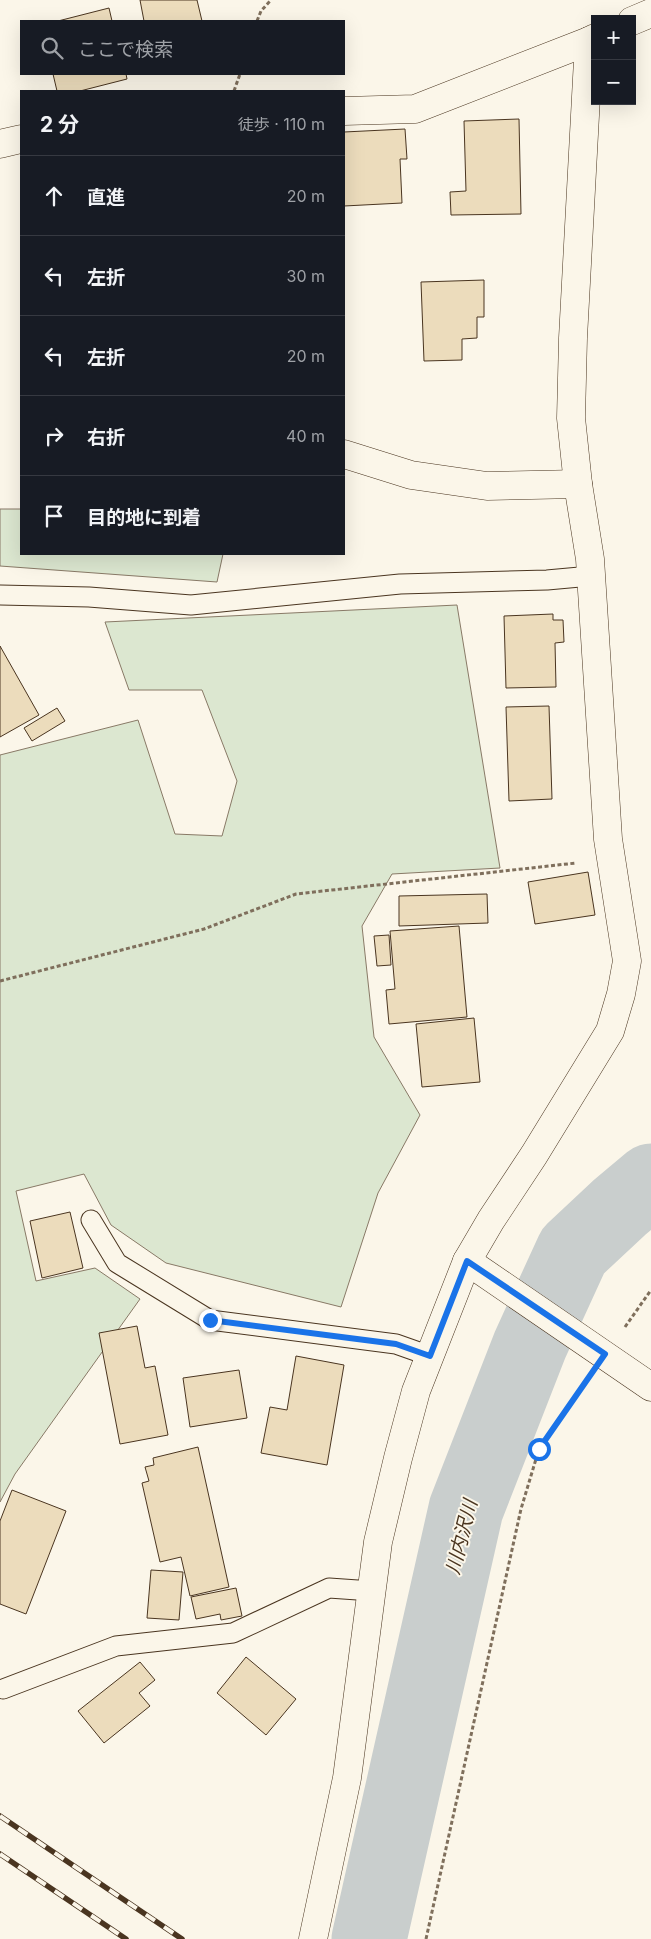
<!DOCTYPE html>
<html lang="ja">
<head>
<meta charset="utf-8">
<style>
	body { margin:0; font-family:Inter,"Noto Sans JP",sans-serif; background:#20242c; color:#f1f3f6 }
	.controls { position:absolute; right:15px; top:15px; display:grid; overflow:hidden; border-radius:0px; box-shadow:0 5px 20px #0002 }
	.controls button { width:45px; height:45px; display:grid; place-items:center; padding:0; border:0; border-bottom:1px solid #363941; background:#171b24; color:#f1f3f6; font:25px sans-serif }
	.stop { position:absolute; width:15px; height:15px; margin:-11px; border:4px solid #1a73e8; border-radius:50%; background:#fff }
	.stop.end { background:#1a73e8; border-color:#fff; box-shadow:0 1px 5px #0008 }
	.list { margin:0; padding:0; list-style:none }
	h2 { display:flex; justify-content:space-between; align-items:center; height:65px; margin:0; padding:0 20px; font-size:21px }
	h2 small { font-size:16px; font-weight:400; color:#9ea1a6 }
	.list li { display:grid; grid-template-columns:32px 1fr auto; gap:15px; align-items:center; box-sizing:border-box; height:80px; padding:0 20px; border-top:1px solid #363941 }
	.list b { display:block; font-size:19px; white-space:nowrap }
	.list em { font-size:16px; font-style:normal; color:#9ea1a6 }
	.icon { flex:none; width:28px; height:28px; fill:none; stroke:currentColor; stroke-width:2; stroke-linecap:round; stroke-linejoin:round }
	.map { position:relative; flex:none; width:651px; height:1939px; overflow:hidden }
	.search { position:absolute; background:#171b24; box-shadow:0 5px 20px #0002; left:20px; top:20px; width:325px; height:55px; display:flex; align-items:center; gap:12px; box-sizing:border-box; padding:0 18px; border-radius:0px; color:#9ea1a6; font-size:19px }
	.panel { position:absolute; background:#171b24; box-shadow:0 5px 20px #0002; left:20px; top:90px; width:325px; height:465px; border-radius:0px }
	.map>svg:first-child { display:block }
	.green { fill:#dce7d0; stroke:#887966 }
	.lines { fill:none; stroke-linecap:round; stroke-linejoin:round }
	.river { stroke:#c9cecd; stroke-width:75 }
	.building { fill:#ecdcbc; stroke:#4a3520 }
	.lane-casing { stroke:#4a3520; stroke-width:21 }
	.street-casing { stroke:#4a3520; stroke-width:29 }
	.path { stroke:#7f6f5c; stroke-width:3; stroke-dasharray:4 2.5; stroke-linecap:butt }
	.lane { stroke:#fbf6e9; stroke-width:19 }
	.street { stroke:#fbf6e9; stroke-width:28 }
	.rail-casing { stroke:#4a3520; stroke-width:5.5 }
	.rail { stroke:#fbf6e9; stroke-width:4; stroke-dasharray:11; stroke-linecap:butt }
	.route { stroke:#1a73e8; stroke-width:6 }
	.labels { text-anchor:middle; stroke-width:4; stroke-linejoin:round; paint-order:stroke }
	.water-label { font-size:19px; font-style:italic; fill:#4a3520; stroke:#fbf6e9 }
</style>
</head>
<body>
<div class="map">
<svg width="651" height="1939" viewBox="0 0 651 1939">
	<rect width="100%" height="100%" fill="#fbf6e9"/>
	<g class="green">
		<path d="M0,509h21v45h202l-6,28 -217,-16z"/>
		<path d="M457,605l43,263 -108,6 -30,52 12,111 46,78 -42,78 -37,114 -175,-44 -55,-38 -27,-51 -68,17 20,90 59,-13 45,31 -125,175 -15,28v-747l138,-35 37,114 47,2 15,-55 -35,-91h-73l-24,-68z"/>
	</g>
	<g class="lines">
		<path class="river" d="M369,1939l97,-430 64,-164 43,-94 47,-44 31,-26"/>
	</g>
	<g class="building">
		<path d="M140,0h57l5,21h-58z"/>
		<path d="M109,8l3,13h-54z"/>
		<path d="M53,74h73l1,5 -47,12h-23z"/>
		<path d="M519,119l2,95 -70,1 -1,-23 16,-1 -2,-70z"/>
		<path d="M405,129l2,30h-7l2,44 -58,3v-74z"/>
		<path d="M484,280v37h-7v21l-15,1v21l-38,1 -3,-79z"/>
		<path d="M553,614v6h10l1,22 -9,1 1,44 -50,1 -2,-72z"/>
		<path d="M0,646l39,69 -39,22z"/>
		<path d="M549,706l3,93 -43,2 -3,-94z"/>
		<path d="M57,708l8,13 -33,20 -8,-13z"/>
		<path d="M588,872l7,43 -60,9 -7,-42z"/>
		<path d="M487,894l1,29 -89,3v-30z"/>
		<path d="M459,926l8,91 -78,7 -3,-34 9,-1 -5,-58z"/>
		<path d="M389,935l2,30 -14,1 -3,-30z"/>
		<path d="M474,1018l6,64 -58,5 -6,-63z"/>
		<path d="M70,1212l13,56 -41,10 -12,-57z"/>
		<path d="M137,1326l8,42 10,-2 13,69 -48,9 -21,-111z"/>
		<path d="M296,1356l48,9 -17,100 -66,-12 9,-46 17,3z"/>
		<path d="M239,1370l8,48 -57,9 -7,-49z"/>
		<path d="M198,1447l31,140 -39,9 -9,-39 -21,5 -18,-79 7,-2 -4,-14 9,-2 -1,-7z"/>
		<path d="M12,1490l54,21 -40,103 -26,-10v-83z"/>
		<path d="M151,1570l32,2 -4,48 -32,-2z"/>
		<path d="M236,1588l6,28 -21,4 -1,-6 -24,5 -5,-22z"/>
		<path d="M246,1657l50,42 -30,36 -49,-42z"/>
		<path d="M140,1662l15,18 -16,13 11,13 -46,37 -26,-32z"/>
	</g>
	<g class="lines">
		<defs>
			<g id="lane">
				<path d="M0,595l89,2 102,8 209,-21 147,-4 44,-4"/>
				<path d="M91,1220l26,43 93,57 186,24 34,12"/>
				<path d="M3,1689l113,-43 117,-13 96,-45 43,3"/>
			</g>
			<g id="street">
				<path d="M632,21l19,-8"/>
				<path d="M344,111l71,-2 174,-68"/>
				<path d="M0,144l21,-5"/>
				<path d="M344,454l67,21 76,11 91,-2"/>
				<path d="M467,1261l184,126"/>
				<path d="M313,1939l34,-161 31,-236 20,-84 18,-67 51,-130 24,-41 43,-65 76,-124 11,-37 6,-33 -19,-122 -18,-280 -12,-75 -7,-66 2,-80 16,-297 6,-3"/>
			</g>
		</defs>
		<use href="#lane" class="lane-casing"/>
		<use href="#street" class="street-casing"/>
		<g class="path">
			<path d="M257,21l4,-10 10,-11"/>
			<path d="M234,91l6,-17"/>
			<path d="M0,981l204,-52 92,-35 280,-31"/>
			<path d="M625,1327l26,-37"/>
			<path d="M426,1939l95,-430 18,-60 45,-64"/>
		</g>
		<use href="#lane" class="lane"/>
		<use href="#street" class="street"/>
		<defs>
			<g id="rail">
				<path d="M0,1816l182,123"/>
				<path d="M0,1854l126,85"/>
			</g>
		</defs>
		<use href="#rail" class="rail-casing"/>
		<use href="#rail" class="rail"/>
	</g>
	<g class="lines">
		<path class="route" d="M210,1320l186,24 34,12 37,-95 138,93 -66,95"/>
	</g>
	<g class="labels">
		<g class="water-label">
			<text transform="translate(461 1537) rotate(-76)" y="7">川内沢川</text>
		</g>
	</g>
</svg>
<div class="controls">
<button>+</button>
<button>−</button>
</div>
<div class="stop" style="left:539px;top:1449px"></div>
<div class="stop end" style="left:210px;top:1320px"></div>
<div class="search"><svg class="icon" aria-label="search" viewBox="0 0 24 24"><circle cx="10" cy="10" r="6"/><path d="M15 15l6 6"/></svg>ここで検索</div>
<section class="panel">
<h2>2 分<small>徒歩 · 110 m</small></h2>
<ul class="list">
<li><svg class="icon" aria-label="ahead" viewBox="0 0 24 24"><path d="M12 20V5M6 11l6-6 6 6"/></svg><div><b>直進</b></div><em>20 m</em></li>
<li><svg class="icon" aria-label="left" viewBox="0 0 24 24"><path d="M17 20v-9H6M10 6l-5 5 5 5"/></svg><div><b>左折</b></div><em>30 m</em></li>
<li><svg class="icon" aria-label="left" viewBox="0 0 24 24"><path d="M17 20v-9H6M10 6l-5 5 5 5"/></svg><div><b>左折</b></div><em>20 m</em></li>
<li><svg class="icon" aria-label="right" viewBox="0 0 24 24"><path d="M7 20v-9h11M14 6l5 5-5 5"/></svg><div><b>右折</b></div><em>40 m</em></li>
<li><svg class="icon" aria-label="arrive" viewBox="0 0 24 24"><path d="M6 21V4h12l-3 4 3 4H6"/></svg><div><b>目的地に到着</b></div></li>
</ul>
</section>
</div>
</body>
</html>
